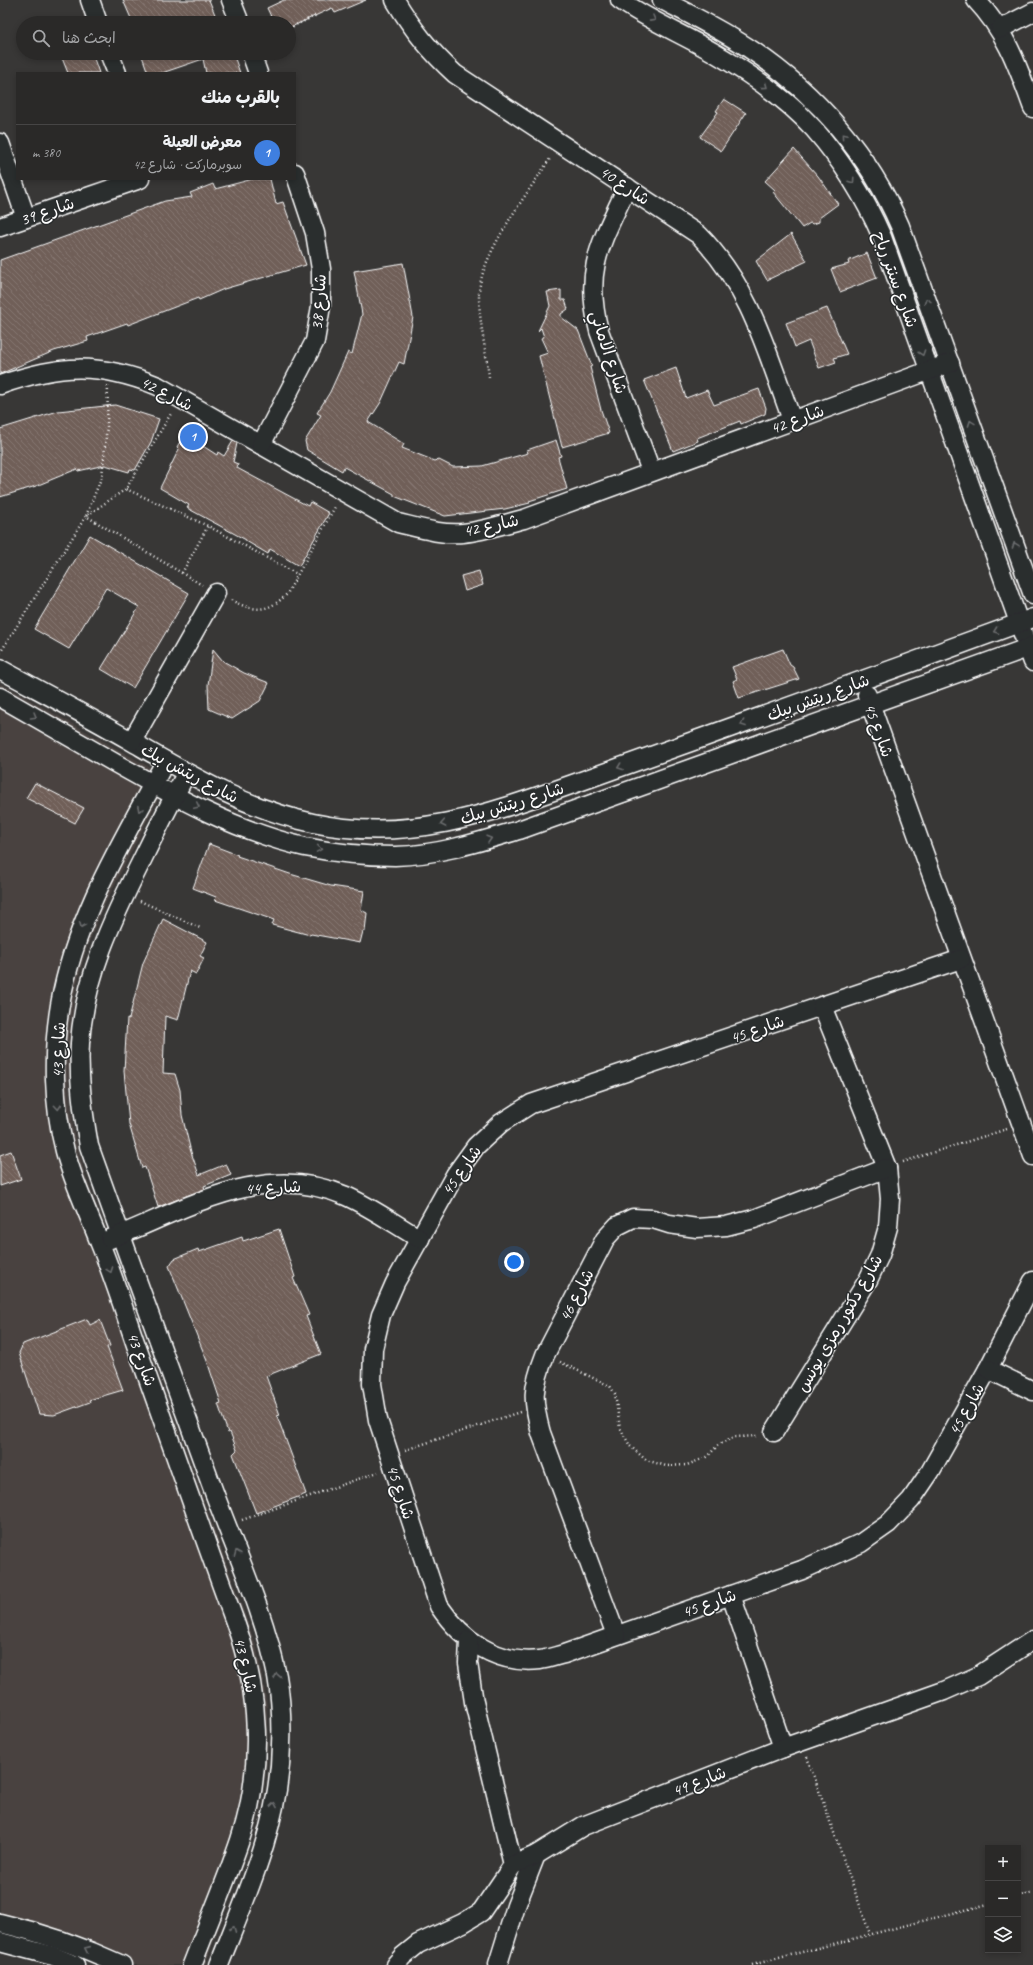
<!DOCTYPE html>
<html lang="ar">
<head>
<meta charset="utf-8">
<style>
	body { margin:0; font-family:Caveat,"Playpen Sans Arabic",sans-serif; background:#363534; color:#f1f3f6; direction:rtl }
	.controls { position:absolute; right:12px; bottom:12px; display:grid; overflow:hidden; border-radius:0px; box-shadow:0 2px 6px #0003 }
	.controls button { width:36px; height:36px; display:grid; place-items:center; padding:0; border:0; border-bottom:1px solid #464545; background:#2a2928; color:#f1f3f6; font:20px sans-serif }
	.you { position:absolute; left:514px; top:1262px; width:14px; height:14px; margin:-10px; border:3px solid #fff; border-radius:50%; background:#1a73e8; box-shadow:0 0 0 6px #1a73e833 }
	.badge { display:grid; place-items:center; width:26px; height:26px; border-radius:50%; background:#d93025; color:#fff; font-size:13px; font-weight:700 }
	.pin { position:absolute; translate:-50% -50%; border:2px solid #fff; box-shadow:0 1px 4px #0006 }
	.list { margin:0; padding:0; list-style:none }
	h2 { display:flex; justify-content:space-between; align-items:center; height:52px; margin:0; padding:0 16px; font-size:17px }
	h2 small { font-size:13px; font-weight:400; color:#a5a6a8 }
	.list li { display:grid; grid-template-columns:26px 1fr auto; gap:12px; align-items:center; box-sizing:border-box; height:56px; padding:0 16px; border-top:1px solid #464545 }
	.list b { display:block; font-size:15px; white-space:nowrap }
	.list p { margin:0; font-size:13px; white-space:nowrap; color:#a5a6a8 }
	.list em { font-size:13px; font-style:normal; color:#a5a6a8 }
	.icon { flex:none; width:22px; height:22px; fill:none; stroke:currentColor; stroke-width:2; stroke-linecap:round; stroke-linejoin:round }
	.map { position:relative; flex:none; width:1033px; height:1965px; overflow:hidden; direction:ltr }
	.search { position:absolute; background:#2a2928; box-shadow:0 2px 6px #0003; left:16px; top:16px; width:280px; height:44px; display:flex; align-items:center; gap:10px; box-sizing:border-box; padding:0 14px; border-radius:22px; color:#a5a6a8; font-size:15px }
	.panel { position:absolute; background:#2a2928; box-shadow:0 2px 6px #0003; left:16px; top:72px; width:280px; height:108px; border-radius:0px; direction:rtl }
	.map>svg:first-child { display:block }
	.built { fill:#484340 }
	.building { fill:url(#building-back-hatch); stroke:#fff }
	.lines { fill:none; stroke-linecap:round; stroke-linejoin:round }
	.minor-casing { stroke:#fff; stroke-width:21 }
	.path { stroke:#fff; stroke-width:2.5; stroke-dasharray:1 3; stroke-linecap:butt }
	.minor { stroke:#2a2d2e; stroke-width:18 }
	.oneway { stroke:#6a6c6d }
	.labels { text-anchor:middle; stroke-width:3; stroke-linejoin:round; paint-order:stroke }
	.street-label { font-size:17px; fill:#fff; stroke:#2a2d2e }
</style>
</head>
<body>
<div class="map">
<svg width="1033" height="1965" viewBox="0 0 1033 1965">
	<defs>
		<pattern id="building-back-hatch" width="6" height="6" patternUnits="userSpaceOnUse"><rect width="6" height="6" fill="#6f5e58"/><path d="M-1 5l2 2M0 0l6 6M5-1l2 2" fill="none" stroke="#857671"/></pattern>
	</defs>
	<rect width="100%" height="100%" fill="#383736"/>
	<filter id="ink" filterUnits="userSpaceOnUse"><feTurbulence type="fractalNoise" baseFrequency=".025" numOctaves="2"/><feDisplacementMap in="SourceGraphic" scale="8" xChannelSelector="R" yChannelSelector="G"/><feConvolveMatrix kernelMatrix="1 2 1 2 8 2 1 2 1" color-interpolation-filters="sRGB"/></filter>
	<g filter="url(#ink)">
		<path class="built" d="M0,683l169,95 -65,128 -18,43 -11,45 -6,46v47l5,46 12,45 17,44 154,426 10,56v57l-9,56 -53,148h-109l-34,-15 -62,-20z"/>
		<g class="building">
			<path d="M123,0h86l7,17 -14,6h-69z"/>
			<path d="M284,0h82l-31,13 -3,-5 -43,20v-5h-15l-7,-15z"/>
			<path d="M60,53h32l7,20h-31z"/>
			<path d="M149,53h84l7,20h-34l-3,-14 -41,14h-14l-6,-17z"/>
			<path d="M724,99l22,14 -25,38 -21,-14 18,-25 -2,-1z"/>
			<path d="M794,149l24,27 20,28 -19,14v4l-6,2 -3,-1 -8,5 -29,-36 2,-2 -10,-9z"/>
			<path d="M253,179h17l6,25 7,-2 23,63 -82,24 -25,11 -1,-2 -70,27 -1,-2 -40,14 1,4 -34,10 -54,23v-114l165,-59 27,-4 -2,-4 23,-9 2,5z"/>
			<path d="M791,234l16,27 -40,19 -11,-19z"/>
			<path d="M867,253l10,25 -37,14 -9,-23 18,-5 -1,-3z"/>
			<path d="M403,263l10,54 -9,47 -5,-2 -18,40 -13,20 36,22 -2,4 33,13 2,-2 16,8 29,-1 46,-13 -1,-3 29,-10 5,16 -3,1 9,32 -38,12 1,2 -25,6 -60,7 -51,-20v-2l-50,-27 -2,4 -35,-21 -2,-9 16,-26 -4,-2 13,-21 18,-40 4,2 10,-40 -8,-43z"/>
			<path d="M561,290v10h4l3,9 -7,5v3l17,13 14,36 -2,1 11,43 8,23 -47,14 -23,-91 9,-3 -7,-15 3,-1 -3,-9 -3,3 12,-25 -3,-14z"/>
			<path d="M827,308l20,46 -13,4 2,4 -17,6 -10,-27 -14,6 -9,-24z"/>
			<path d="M676,368l10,30 21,-8 7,15 45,-16 7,19 -1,6 -24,10 -1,-3 -43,17 1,3 -25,10 -29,-71z"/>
			<path d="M115,405l44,14 -8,23 -16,28 -5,-1 -1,3 -24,-7 -27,6 -1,-2 -41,17 -36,11v-68l58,-18z"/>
			<path d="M184,434l33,21 1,-3 6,4 9,-15 4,2 -4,19 5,2 -1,4 71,38 2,-4 19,11 -30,53 -29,-17 -2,5 -22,-13v-1l-59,-32 2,-3 -29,-17 19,-39 -2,-2z"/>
			<path d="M90,535l99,58 -56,95 -32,-19 38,-62 -33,-19 -37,61 -35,-20z"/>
			<path d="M479,571l4,14 -18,6 -4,-15z"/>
			<path d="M213,649l10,12 21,12 25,10 -9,18 -28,18 -23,-10 -1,-24z"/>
			<path d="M783,649l7,16 3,2 6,12 -60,19 -6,-17 4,-2 -5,-12z"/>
			<path d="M35,783l49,25 -9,15 -49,-25z"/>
			<path d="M209,844l29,11 -1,1 53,18 41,12 33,5 -3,19 6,3 -2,18h-2l-3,12 -49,-9 -1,1 -38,-10 2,-5 -59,-20 1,-3 -23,-9z"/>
			<path d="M163,919l44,23 -7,14 4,2 -8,16 -6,-3 -12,49 -13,-4 -2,57 12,1 5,16 2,25 9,37 8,23 27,-11 5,11 -27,11 1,3 -47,18 -13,-40 -3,1 -13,-44 -5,-53 3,-53 2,1 14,-56z"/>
			<path d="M11,1151l10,28 -21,7v-31z"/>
			<path d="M279,1229l16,48 -2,1 16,37 -3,1 15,38 -55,22 14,39 -3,1 29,78 -50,19 -23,-59 4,-4 -7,-18 -2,1 -10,-29 3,-1 -14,-42 -38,-95 5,-7 24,-10 1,3 43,-15 1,4z"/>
			<path d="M87,1319l3,6 10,-5 10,26 -3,1 16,43 -34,10 1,2 -36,13 -15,-1 -20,-61 4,-9z"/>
		</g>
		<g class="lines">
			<defs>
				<g id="minor">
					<path d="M90,0l8,23"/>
					<path d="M231,0l9,23"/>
					<path d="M395,0c18,30 35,51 60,74l244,161c52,53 68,118 93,185"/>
					<path d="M620,0c28,20 62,34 93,52 36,21 73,46 101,77 28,32 51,69 68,108l151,425"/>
					<path d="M662,0c31,16 62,31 91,51 63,42 117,105 147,175l133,369"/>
					<path d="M976,0c31,33 42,67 57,108"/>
					<path d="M1000,29l33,-17"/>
					<path d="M109,53l8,20"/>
					<path d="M251,53l7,20"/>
					<path d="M0,143l26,75"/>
					<path d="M627,187c-25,55 -44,81 -28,144l52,140"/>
					<path d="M0,227l140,-48"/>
					<path d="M0,385c60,-21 98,-23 158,1l240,137c21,5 44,12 65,10 21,-2 41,-9 61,-14l426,-156"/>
					<path d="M261,445l54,-104 6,-35v-37l-6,-36 -20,-60"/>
					<path d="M0,669c44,24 88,47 131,72 59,34 115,68 182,82 94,20 173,-8 260,-39 42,-15 84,-30 126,-45 111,-40 223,-80 334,-121"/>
					<path d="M867,695l166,461"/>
					<path d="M0,697c38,22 77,44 115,66 60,34 123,69 190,84 30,6 61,9 90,9 43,-1 84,-14 124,-26l514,-184"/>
					<path d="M132,741l84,-148"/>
					<path d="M165,762c-42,78 -90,155 -105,243 -8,47 -7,100 5,146 8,31 23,61 34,90 14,34 25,69 37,104 33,92 65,185 99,277 25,70 29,146 5,218 -14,42 -32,83 -48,125"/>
					<path d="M186,774c-15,28 -30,57 -44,86 -29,58 -58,118 -62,183 -2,35 3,69 9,103 40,113 81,225 122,338 23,64 53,126 66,192 4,23 5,47 4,69 -1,78 -34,149 -62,220"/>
					<path d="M961,959l-430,145 -30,19 -25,23 -21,29 -60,108 -14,32 -8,34 -1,35 6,36 61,186c23,34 57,59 101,54 8,-1 16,-4 24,-6l238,-84 59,-27 27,-19 23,-24 19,-28 58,-103 45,-88"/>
					<path d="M110,1239c77,-30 152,-79 236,-43 25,11 50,29 74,43"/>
					<path d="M988,1369l45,22"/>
					<path d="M774,1432l94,-152 12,-25 8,-28 2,-28 -3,-31 -65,-162"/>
					<path d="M731,1595l52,153"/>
					<path d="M616,1635l-75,-202c-9,-33 -9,-45 4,-78l60,-116 12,-13 16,-8 20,1 16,5 28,4 29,-2 28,-7 133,-51"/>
					<path d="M469,1640l-1,23 6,39 39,163"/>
					<path d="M0,1923c44,10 81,23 122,42"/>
					<path d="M0,1942l53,14 22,9"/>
					<path d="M498,1964l18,-58 20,-51"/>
					<path d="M395,1965l8,-9 15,-12 45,-21 18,-11 32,-47 23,-10 47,-29 200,-78 161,-57 34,-15 55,-36"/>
				</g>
			</defs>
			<use href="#minor" class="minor-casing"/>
			<g class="path">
				<path d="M289,28l28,-13"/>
				<path d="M489,377c-3,-25 -10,-57 -10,-82 0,-40 50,-103 72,-138"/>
				<path d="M108,386l-1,40 -5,50 -16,40 116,69"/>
				<path d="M126,489l82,37 89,48"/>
				<path d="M182,573l26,-47"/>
				<path d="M231,600c23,12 37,13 56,-6l49,-89"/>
				<path d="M0,653l86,-137 40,-27 46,-77"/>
				<path d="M140,901l60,27"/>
				<path d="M903,1162l104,-33"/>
				<path d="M560,1362l50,24 5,8 5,34 10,18 16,14 20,6 21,-1 20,-8 12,-13 16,-7 23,-1"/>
				<path d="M405,1450l115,-38"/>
				<path d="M242,1520l136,-48"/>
				<path d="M807,1757l63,177"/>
				<path d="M1018,1896l15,-4"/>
				<path d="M752,1965l236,-61"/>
			</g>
			<use href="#minor" class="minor"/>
		</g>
		<defs><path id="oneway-chevron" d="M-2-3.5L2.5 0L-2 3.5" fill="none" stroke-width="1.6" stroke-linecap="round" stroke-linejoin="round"/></defs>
		<g class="oneway">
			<use href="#oneway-chevron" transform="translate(653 19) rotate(29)"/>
			<use href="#oneway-chevron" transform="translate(765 86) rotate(37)"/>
			<use href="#oneway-chevron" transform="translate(844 136) rotate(-130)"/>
			<use href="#oneway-chevron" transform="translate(852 181) rotate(56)"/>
			<use href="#oneway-chevron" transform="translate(927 301) rotate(-110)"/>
			<use href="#oneway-chevron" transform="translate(922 353) rotate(71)"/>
			<use href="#oneway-chevron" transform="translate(971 423) rotate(-110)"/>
			<use href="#oneway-chevron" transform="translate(1015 545) rotate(-110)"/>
			<use href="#oneway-chevron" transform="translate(996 631) rotate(160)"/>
			<use href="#oneway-chevron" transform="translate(34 716) rotate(30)"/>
			<use href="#oneway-chevron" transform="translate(743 724) rotate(160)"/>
			<use href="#oneway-chevron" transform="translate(620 767) rotate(160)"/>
			<use href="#oneway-chevron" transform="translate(197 806) rotate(25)"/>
			<use href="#oneway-chevron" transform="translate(140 809) rotate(118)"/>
			<use href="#oneway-chevron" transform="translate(443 824) rotate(169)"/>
			<use href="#oneway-chevron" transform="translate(489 839) rotate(-16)"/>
			<use href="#oneway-chevron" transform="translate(319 849) rotate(9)"/>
			<use href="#oneway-chevron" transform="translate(82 925) rotate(112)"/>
			<use href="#oneway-chevron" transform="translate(58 1107) rotate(85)"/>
			<use href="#oneway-chevron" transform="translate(110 1270) rotate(70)"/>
			<use href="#oneway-chevron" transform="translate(237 1553) rotate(-112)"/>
			<use href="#oneway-chevron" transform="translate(277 1676) rotate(-101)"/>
			<use href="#oneway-chevron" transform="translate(274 1805) rotate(-81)"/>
			<use href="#oneway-chevron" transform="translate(233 1929) rotate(-68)"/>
			<use href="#oneway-chevron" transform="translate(87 1949) rotate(-156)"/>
		</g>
	</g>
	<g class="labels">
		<g class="street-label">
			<text transform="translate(625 185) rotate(34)" y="6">شارع 40</text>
			<text transform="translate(47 211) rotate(-19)" y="6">شارع 39</text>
			<text transform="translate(896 279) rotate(70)" y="6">شارع سنتر رباح</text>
			<text transform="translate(318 302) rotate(-86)" y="6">شارع 38</text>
			<text transform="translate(609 352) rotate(72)" y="6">شارع الاماني</text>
			<text transform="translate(167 393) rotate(27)" y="6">شارع 42</text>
			<text transform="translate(797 419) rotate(-20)" y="6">شارع 42</text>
			<text transform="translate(491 525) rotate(-12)" y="6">شارع 42</text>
			<text transform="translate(818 697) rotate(-20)" y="6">شارع ريتش بيك</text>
			<text transform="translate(879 730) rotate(70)" y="6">شارع 45</text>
			<text transform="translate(190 773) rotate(28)" y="6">شارع ريتش بيك</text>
			<text transform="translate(512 803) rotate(-17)" y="6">شارع ريتش بيك</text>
			<text transform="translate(757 1029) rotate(-19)" y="6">شارع 45</text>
			<text transform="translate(58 1050) rotate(-88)" y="6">شارع 43</text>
			<text transform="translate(461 1170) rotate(-55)" y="6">شارع 45</text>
			<text transform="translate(273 1187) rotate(-3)" y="6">شارع 44</text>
			<text transform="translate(576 1295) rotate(-63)" y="6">شارع 46</text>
			<text transform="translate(839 1323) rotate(-60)" y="6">شارع دكتور رمزى يونس</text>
			<text transform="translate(142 1359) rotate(70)" y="6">شارع 43</text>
			<text transform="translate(966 1409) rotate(-61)" y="6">شارع 45</text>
			<text transform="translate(401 1492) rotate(72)" y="6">شارع 45</text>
			<text transform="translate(709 1603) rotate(-19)" y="6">شارع 45</text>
			<text transform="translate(246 1665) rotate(77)" y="6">شارع 43</text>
			<text transform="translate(699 1781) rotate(-21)" y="6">شارع 49</text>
		</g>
	</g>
</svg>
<div class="controls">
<button>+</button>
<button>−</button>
<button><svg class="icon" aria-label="layers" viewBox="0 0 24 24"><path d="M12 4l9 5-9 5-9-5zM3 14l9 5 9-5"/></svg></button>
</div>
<div class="you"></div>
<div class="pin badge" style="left:193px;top:437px;background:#3f7fe0">1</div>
<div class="search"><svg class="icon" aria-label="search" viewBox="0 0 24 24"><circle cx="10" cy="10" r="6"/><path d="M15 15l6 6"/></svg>ابحث هنا</div>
<section class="panel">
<h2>بالقرب منك<small></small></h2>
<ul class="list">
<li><span class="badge" style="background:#3f7fe0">1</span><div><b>معرض العيلة</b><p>سوبرماركت · شارع 42</p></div><em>380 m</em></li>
</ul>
</section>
</div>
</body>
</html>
